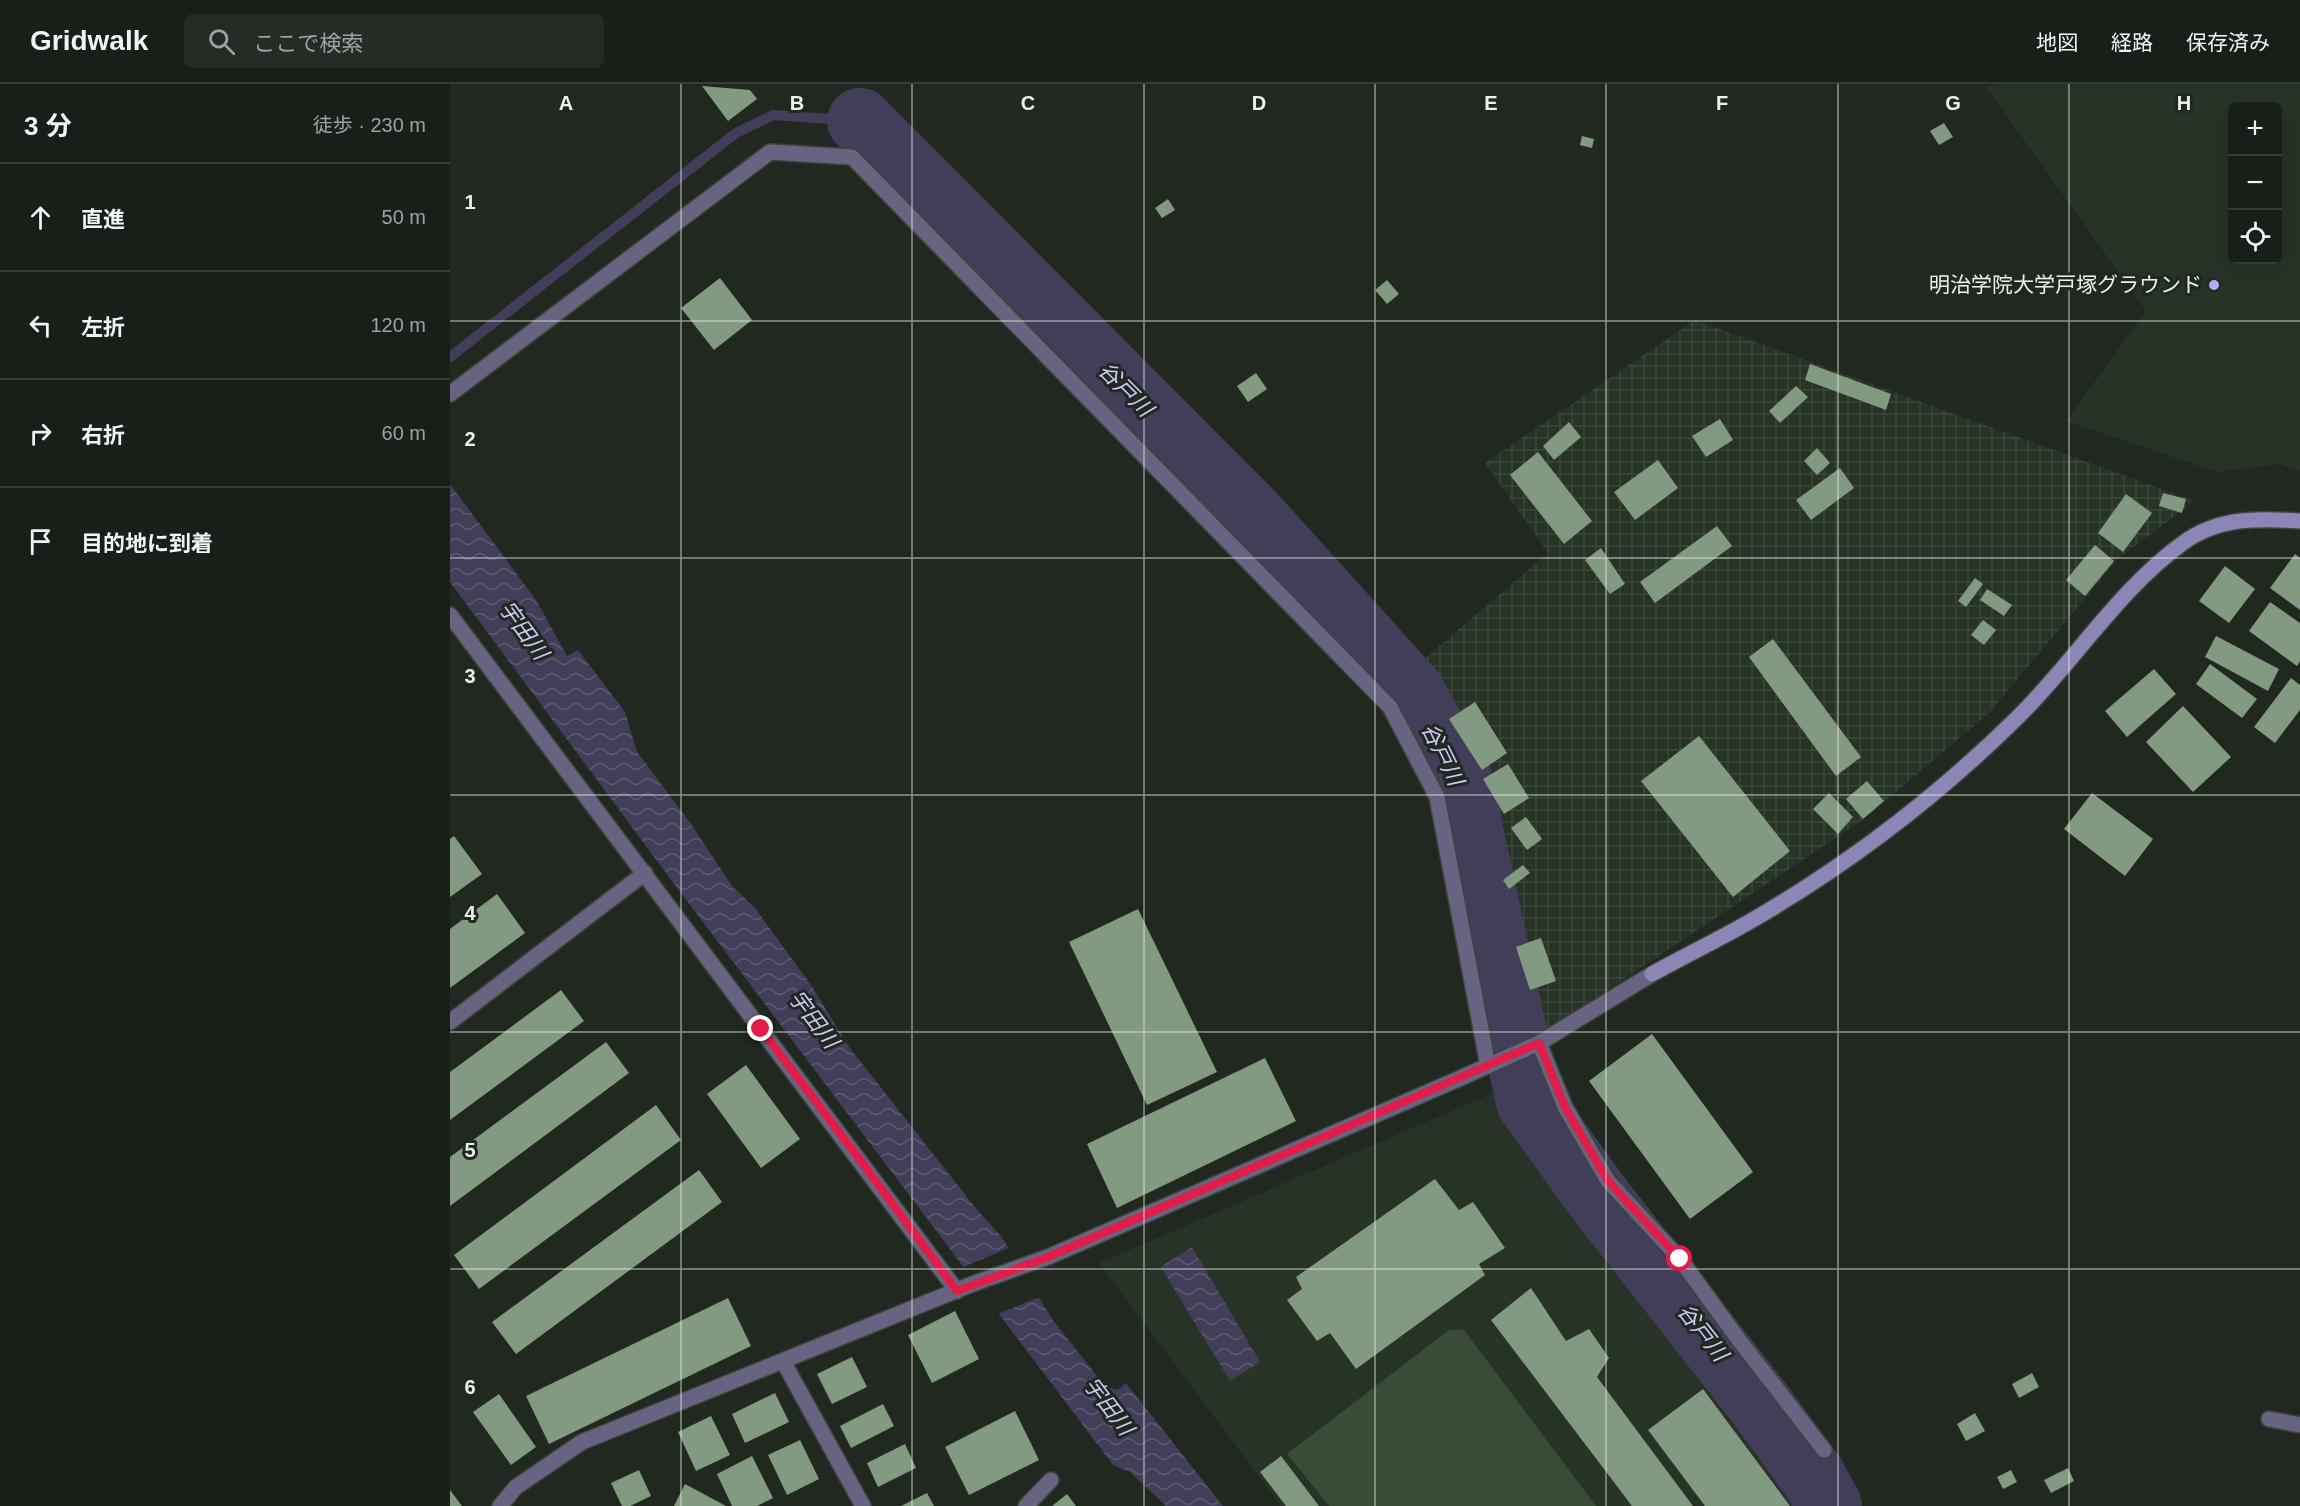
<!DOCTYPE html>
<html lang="ja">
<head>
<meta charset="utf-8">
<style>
	body { margin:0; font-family:Helvetica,"Noto Sans JP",sans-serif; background:#252b25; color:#f1f3f6 }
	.controls { position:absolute; right:18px; top:18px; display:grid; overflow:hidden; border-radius:9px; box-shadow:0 6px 24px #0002 }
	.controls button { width:54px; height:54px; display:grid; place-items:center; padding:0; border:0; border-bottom:2px solid #363c37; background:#181e18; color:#f1f3f6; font:30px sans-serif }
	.stop { position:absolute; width:18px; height:18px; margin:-14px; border:4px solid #e11d48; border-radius:50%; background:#fff }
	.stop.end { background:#e11d48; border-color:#fff; box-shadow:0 2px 6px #0008 }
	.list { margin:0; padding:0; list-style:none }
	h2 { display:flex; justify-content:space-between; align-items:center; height:78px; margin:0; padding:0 24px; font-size:26px }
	h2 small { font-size:20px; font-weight:400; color:#9fa2a2 }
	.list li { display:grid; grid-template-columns:39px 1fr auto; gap:18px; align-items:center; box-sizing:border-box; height:108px; padding:0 24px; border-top:2px solid #363c37 }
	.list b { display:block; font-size:22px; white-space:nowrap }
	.list em { font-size:20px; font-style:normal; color:#9fa2a2 }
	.icon { flex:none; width:33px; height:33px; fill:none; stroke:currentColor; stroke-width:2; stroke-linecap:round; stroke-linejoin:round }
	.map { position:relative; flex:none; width:1850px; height:1422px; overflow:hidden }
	header { display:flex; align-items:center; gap:36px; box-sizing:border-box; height:84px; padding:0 30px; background:#181e18; border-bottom:2px solid #363c37 }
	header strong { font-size:28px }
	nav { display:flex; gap:33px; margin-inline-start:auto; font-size:21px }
	.search { width:420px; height:54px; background:#252b25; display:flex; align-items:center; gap:15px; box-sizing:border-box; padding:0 21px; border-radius:9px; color:#9fa2a2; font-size:22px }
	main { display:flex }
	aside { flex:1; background:#181e18 }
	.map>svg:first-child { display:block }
	.built { fill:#273326; fill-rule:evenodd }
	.industrial { fill:url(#industrial-grid) }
	.park { fill:#384c37 }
	.water { fill:url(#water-waves) }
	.pier { fill:#202820 }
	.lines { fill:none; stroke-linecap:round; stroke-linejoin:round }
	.stream { stroke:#423e59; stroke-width:10 }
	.river { stroke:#423e59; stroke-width:66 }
	.building { fill:#829a81 }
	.lane-casing { stroke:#3c443c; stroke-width:18 }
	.street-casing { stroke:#3c443c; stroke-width:18 }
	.secondary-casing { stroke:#3c443c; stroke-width:18 }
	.lane { stroke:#676381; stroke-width:15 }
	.street { stroke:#676381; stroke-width:15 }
	.secondary { stroke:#8c86b6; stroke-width:15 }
	.route { stroke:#e11d48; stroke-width:8 }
	.grid { fill:none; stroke:#eaf0ea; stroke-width:1.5; stroke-opacity:0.55 }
	.poi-dot { fill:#b6abf8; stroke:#202820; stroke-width:2 }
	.labels { text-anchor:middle; stroke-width:6; stroke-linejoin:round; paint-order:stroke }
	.poi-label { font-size:21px; fill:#eaf0ea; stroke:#202820; text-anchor:end }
	.water-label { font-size:22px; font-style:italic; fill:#cfcaf6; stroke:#202820 }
	.grid-label { font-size:20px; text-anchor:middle; font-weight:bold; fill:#eaf0ea; stroke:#202820; stroke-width:6; stroke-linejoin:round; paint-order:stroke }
</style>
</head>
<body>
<header>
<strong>Gridwalk</strong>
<div class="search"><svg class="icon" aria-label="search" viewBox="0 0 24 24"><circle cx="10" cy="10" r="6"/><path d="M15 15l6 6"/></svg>ここで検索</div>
<nav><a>地図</a><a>経路</a><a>保存済み</a></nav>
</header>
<main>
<aside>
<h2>3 分<small>徒歩 · 230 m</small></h2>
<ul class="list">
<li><svg class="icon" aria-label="ahead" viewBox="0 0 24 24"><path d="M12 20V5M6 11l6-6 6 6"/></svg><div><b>直進</b></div><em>50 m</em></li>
<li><svg class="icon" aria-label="left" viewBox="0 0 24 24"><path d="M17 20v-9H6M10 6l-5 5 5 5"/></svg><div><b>左折</b></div><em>120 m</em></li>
<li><svg class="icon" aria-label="right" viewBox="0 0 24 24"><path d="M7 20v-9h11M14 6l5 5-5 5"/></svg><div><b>右折</b></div><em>60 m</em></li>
<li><svg class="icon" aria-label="arrive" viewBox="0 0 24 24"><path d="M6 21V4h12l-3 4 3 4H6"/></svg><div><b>目的地に到着</b></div></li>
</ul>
</aside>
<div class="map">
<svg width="1850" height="1422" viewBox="0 0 1850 1422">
	<defs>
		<pattern id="industrial-grid" width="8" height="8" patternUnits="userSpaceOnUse" patternTransform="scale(1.5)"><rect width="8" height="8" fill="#273326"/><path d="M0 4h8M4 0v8" fill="none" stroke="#3c473b"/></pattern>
		<pattern id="water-waves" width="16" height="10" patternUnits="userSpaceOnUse" patternTransform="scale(1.5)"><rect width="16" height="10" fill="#423e59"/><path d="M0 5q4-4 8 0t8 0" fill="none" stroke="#5d5a71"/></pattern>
	</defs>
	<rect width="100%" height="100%" fill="#202820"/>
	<g class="built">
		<path d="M1547,0h303v388l-20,-8 -63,8 -151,-51 80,-110 -160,-224zM1828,22v154h-46v-154z"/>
		<path d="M1046,1008l81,132 242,282h-538l-182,-243z"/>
	</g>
	<path class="industrial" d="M1245,236l500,181 -76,57 -129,154 -126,107 -358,239 -12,-118 -35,-161 -50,-107 139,-119 -63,-90z"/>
	<path class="park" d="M999,1246h15l132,176h-267l-42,-52z"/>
	<g class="water">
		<path d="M0,400l86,116 31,56 11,-6 47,62 12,40 52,69 43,65 23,22 56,77 38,62 129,164 23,25 51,83 53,67 13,4 8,-7 97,123h-57l-36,-34 -17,-7 -441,-584 -222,-299z"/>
		<path d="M742,1163l68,115 -30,19 -69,-114z"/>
	</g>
	<path class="pier" d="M561,1163l31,49 -47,19 -34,-47z"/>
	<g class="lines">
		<path class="stream" d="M0,273l286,-224 37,-18 87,6"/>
		<path class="river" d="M410,37l395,397 157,174 47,87 70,323 71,98 160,204 54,74 15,28"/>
	</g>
	<g class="building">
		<path d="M252,2l48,4 7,9 -29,22z"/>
		<path d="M1494,39l9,14 -14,8 -9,-14z"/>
		<path d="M1132,52l12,3 -2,9 -12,-3z"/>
		<path d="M718,115l7,11 -13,8 -7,-10z"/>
		<path d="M270,194l32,42 -38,30 -33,-42z"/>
		<path d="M937,196l12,14 -12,10 -12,-14z"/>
		<path d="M1360,280l81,30 -5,16 -81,-30z"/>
		<path d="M806,289l11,16 -19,13 -11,-16z"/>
		<path d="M1346,302l12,11 -28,26 -11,-12z"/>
		<path d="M1270,335l13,21 -27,17 -14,-21z"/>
		<path d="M1119,338l12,15 -27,23 -11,-14z"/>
		<path d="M1367,364l13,15 -13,12 -13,-14z"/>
		<path d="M1088,368l54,69 -28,23 -54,-69z"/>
		<path d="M1208,376l20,28 -43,32 -21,-28z"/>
		<path d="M1390,384l14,20 -43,32 -15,-20z"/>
		<path d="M1713,409l23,6 -4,14 -23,-7z"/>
		<path d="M1676,410l26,19 -29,39 -25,-19z"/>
		<path d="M1267,442l15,20 -77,57 -15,-21z"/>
		<path d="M1645,461l19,16 -29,35 -19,-16z"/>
		<path d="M1151,464l24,36 -15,10 -25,-34z"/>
		<path d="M1845,470l5,4v52l-30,-22z"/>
		<path d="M1775,482l30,23 -26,34 -30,-22z"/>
		<path d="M1525,494l8,6 -17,23 -8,-6z"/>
		<path d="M1537,505l25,16 -8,11 -24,-16z"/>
		<path d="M1820,518l30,21v38l-3,5 -48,-35z"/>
		<path d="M1533,536l13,10 -12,15 -13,-10z"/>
		<path d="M1766,552l63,33 -11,22 -63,-34z"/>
		<path d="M1323,555l88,118 -25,19 -87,-119z"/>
		<path d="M1760,580l47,35 -15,19 -46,-34z"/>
		<path d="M1704,585l22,25 -49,43 -22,-26z"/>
		<path d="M1841,594l9,7v25l-25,33 -21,-16z"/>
		<path d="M1025,618l32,51 -25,17 -33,-51z"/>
		<path d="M1733,622l48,51 -38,35 -47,-50z"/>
		<path d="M1249,652l91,115 -57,46 -92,-116z"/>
		<path d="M1058,680l21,34 -25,16 -21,-35z"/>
		<path d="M1417,697l17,20 -21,18 -17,-20z"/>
		<path d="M1379,709l24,24 -15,17 -25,-25z"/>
		<path d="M1642,709l61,46 -28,37 -61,-47z"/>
		<path d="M1076,733l16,22 -15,11 -16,-22z"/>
		<path d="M4,752l28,38 -32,23v-58z"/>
		<path d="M1073,781l7,8 -21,16 -6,-9z"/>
		<path d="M47,810l28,39 -75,55v-59z"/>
		<path d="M688,825l79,163 -70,33 -78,-163z"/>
		<path d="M1091,854l15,43 -26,9 -14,-43z"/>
		<path d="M111,906l23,31 -134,99v-48z"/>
		<path d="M1202,950l101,138 -63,47 -101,-138z"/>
		<path d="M156,958l23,31 -179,133v-49z"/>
		<path d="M815,974l31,63 -179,87 -30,-64z"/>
		<path d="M296,981l54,74 -39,29 -54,-74z"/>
		<path d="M206,1021l25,35 -202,149 -25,-34z"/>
		<path d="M249,1086l23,32 -206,152 -24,-32z"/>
		<path d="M985,1095l24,31 14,-8 32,46 -26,16 6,11 -129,94 -26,-36 -13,8 -30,-41 15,-11 -6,-12z"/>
		<path d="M1081,1204l35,53 23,-12 20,29 -12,19 96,129h-61l-141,-186z"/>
		<path d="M278,1214l23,48 -202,98 -23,-48z"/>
		<path d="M505,1227l24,48 -47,24 -24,-48z"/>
		<path d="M402,1273l15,30 -35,17 -15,-30z"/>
		<path d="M1582,1289l7,14 -20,11 -7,-14z"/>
		<path d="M1253,1305l87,117h-85l-57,-76z"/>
		<path d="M325,1309l14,29 -44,21 -13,-29z"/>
		<path d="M49,1310l37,53 -25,18 -38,-53z"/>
		<path d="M433,1320l11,22 -43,22 -11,-22z"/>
		<path d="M565,1327l24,49 -70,35 -24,-48z"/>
		<path d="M1525,1329l10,18 -19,10 -9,-17z"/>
		<path d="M261,1332l19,39 -34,16 -18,-39z"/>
		<path d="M350,1356l19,39 -32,16 -19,-40z"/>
		<path d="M455,1360l11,24 -38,19 -11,-24z"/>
		<path d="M302,1372l21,42 -16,8h-25l-15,-32z"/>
		<path d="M831,1372l38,50h-33l-26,-34z"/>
		<path d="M1618,1384l6,13 -23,12 -7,-13z"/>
		<path d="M189,1386l12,26 -21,10h-8l-11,-23z"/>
		<path d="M1561,1386l6,12 -14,7 -6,-12z"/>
		<path d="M235,1400l41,22h-52z"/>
		<path d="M0,1406l12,16h-12z"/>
		<path d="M477,1409l7,13h-33z"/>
		<path d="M617,1410l9,12h-24z"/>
	</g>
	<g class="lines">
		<defs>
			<g id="lane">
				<path d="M333,1277l80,145"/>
				<path d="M1819,1335l31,6"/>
				<path d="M576,1422l25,-26"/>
			</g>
			<g id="street">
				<path d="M0,310l320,-242 82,5 538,550 47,90 51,269"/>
				<path d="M0,531l507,676"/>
				<path d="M0,938l195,-149"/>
				<path d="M1089,959l26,64 43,74 72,78 59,81 85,110"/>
				<path d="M50,1422l16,-19 66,-45 393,-159 73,-26 408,-177 83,-37 113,-69"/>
			</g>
			<path id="secondary" d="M1202,890c34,-19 70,-36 104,-56 94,-55 184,-124 262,-201 55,-54 102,-129 165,-174 35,-26 75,-25 117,-22"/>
		</defs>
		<use href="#lane" class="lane-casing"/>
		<use href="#street" class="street-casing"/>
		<use href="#secondary" class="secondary-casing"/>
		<use href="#lane" class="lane"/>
		<use href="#street" class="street"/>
		<use href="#secondary" class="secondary"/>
	</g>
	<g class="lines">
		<path class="route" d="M311,945l97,128 99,134 91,-34 491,-214 26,64 43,74 72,78"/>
	</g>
	<path class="grid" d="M231,0v1422M462,0v1422M694,0v1422M925,0v1422M1156,0v1422M1388,0v1422M1619,0v1422M0,237h1850M0,474h1850M0,711h1850M0,948h1850M0,1185h1850"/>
	<circle class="poi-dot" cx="1764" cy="201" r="6"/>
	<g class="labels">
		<g class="poi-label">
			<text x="1752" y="208">明治学院大学戸塚グラウンド</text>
		</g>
		<g class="water-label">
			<text transform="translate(676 305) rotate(45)" y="8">谷戸川</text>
			<text transform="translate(74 546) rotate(54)" y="8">宇田川</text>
			<text transform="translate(993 670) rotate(64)" y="8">谷戸川</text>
			<text transform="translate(364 935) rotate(53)" y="8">宇田川</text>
			<text transform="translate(1253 1248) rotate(52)" y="8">谷戸川</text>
			<text transform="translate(659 1322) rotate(53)" y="8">宇田川</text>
		</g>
	</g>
	<g class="grid-label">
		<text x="116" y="26">A</text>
		<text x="347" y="26">B</text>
		<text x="578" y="26">C</text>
		<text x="809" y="26">D</text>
		<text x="1041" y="26">E</text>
		<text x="1272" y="26">F</text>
		<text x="1503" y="26">G</text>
		<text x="1734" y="26">H</text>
		<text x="20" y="125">1</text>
		<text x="20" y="362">2</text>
		<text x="20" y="599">3</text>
		<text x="20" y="836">4</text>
		<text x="20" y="1073">5</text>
		<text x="20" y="1310">6</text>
	</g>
</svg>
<div class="controls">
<button>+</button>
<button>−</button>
<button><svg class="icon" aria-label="locate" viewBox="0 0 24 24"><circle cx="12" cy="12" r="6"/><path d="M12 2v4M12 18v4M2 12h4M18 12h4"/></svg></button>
</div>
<div class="stop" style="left:1230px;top:1175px"></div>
<div class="stop end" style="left:311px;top:945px"></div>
</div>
</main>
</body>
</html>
